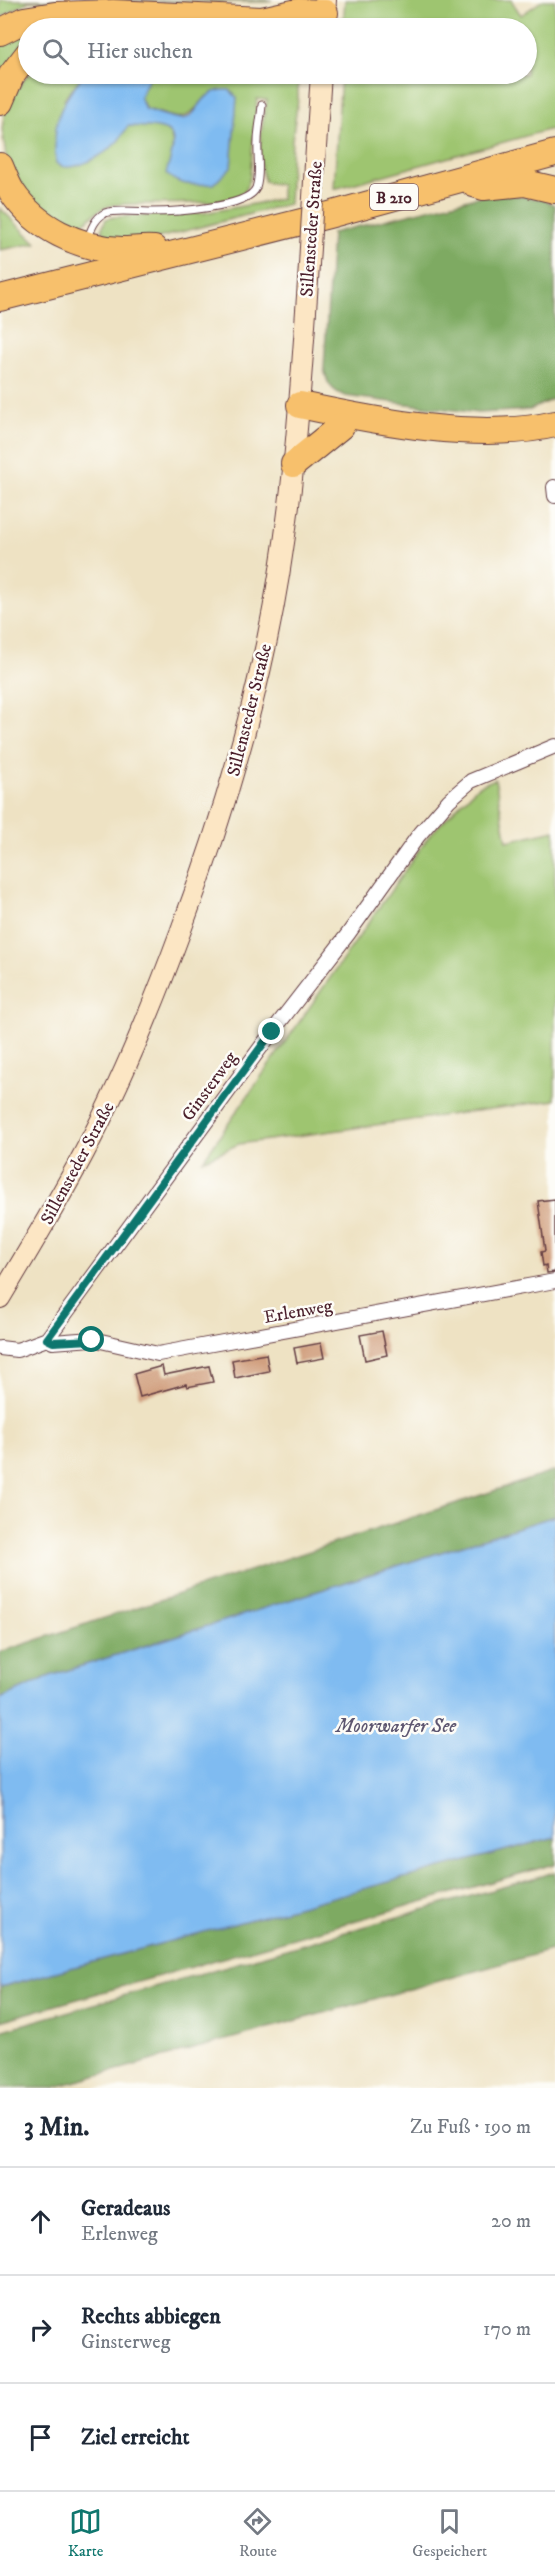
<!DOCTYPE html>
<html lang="de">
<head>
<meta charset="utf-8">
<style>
	body { margin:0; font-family:"IM FELL DW Pica",serif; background:#f2f2f3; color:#1f2937 }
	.stop { position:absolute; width:18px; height:18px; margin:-14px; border:4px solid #0f766e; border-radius:50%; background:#fff }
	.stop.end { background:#0f766e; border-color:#fff; box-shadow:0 2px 6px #0008 }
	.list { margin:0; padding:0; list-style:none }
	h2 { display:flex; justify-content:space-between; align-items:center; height:78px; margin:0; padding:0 24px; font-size:26px }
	h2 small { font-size:20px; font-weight:400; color:#747a83 }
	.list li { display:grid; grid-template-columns:39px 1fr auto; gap:18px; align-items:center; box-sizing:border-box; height:108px; padding:0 24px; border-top:2px solid #e0e1e3 }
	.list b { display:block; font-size:22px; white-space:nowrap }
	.list p { margin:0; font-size:20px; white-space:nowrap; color:#747a83 }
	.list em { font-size:20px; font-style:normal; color:#747a83 }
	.icon { flex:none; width:33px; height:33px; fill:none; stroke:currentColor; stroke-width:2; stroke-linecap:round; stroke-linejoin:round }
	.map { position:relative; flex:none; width:555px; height:2088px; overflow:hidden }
	.search { position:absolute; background:#fff; box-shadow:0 2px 4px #0004; left:18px; right:18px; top:18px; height:66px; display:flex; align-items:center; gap:15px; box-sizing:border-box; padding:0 21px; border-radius:33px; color:#747a83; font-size:22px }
	.sheet { height:402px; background:#fff }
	nav { display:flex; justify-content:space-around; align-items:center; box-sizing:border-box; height:84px; border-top:2px solid #e0e1e3; background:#fff; font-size:16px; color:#747a83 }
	nav a { display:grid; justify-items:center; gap:3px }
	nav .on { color:#0f766e }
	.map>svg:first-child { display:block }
	.green { fill:#9ec570; stroke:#74724e; stroke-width:1.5 }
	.forest { fill:#7eaa62; stroke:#646446; stroke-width:1.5 }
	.water { fill:#7fbbf1; stroke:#646d8e; stroke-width:1.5 }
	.building { fill:#d1a080 }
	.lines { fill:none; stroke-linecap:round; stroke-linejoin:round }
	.lane-casing { stroke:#633c42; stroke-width:9 }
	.street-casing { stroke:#633c42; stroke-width:16 }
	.secondary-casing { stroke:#633c42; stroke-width:22 }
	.highway-casing { stroke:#633c42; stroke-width:28 }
	.lane { stroke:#fff; stroke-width:7 }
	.street { stroke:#fff; stroke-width:14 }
	.secondary { stroke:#fce6c4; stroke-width:20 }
	.highway { stroke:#f7c06c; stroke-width:26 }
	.secondary-bridge-casing { stroke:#633c42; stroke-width:22; stroke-linecap:butt }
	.secondary-bridge { stroke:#fce6c4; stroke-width:20 }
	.route { stroke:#0f766e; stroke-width:8 }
	.labels { text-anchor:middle; stroke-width:5; stroke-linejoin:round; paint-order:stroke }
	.shield { fill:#fdfcf7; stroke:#806168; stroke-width:1.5 }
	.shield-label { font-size:16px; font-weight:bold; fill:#4a1f2b }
	.street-label { font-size:18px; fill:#4a1f2b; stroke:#fdfcf7 }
	.water-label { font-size:20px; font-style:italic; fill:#5d5670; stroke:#fdfcf7 }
</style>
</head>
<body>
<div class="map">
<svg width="555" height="2088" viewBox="0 0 555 2088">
	<rect width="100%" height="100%" fill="#fdfcf7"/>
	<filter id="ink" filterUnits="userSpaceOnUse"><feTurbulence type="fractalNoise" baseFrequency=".0167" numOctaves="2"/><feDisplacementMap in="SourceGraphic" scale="12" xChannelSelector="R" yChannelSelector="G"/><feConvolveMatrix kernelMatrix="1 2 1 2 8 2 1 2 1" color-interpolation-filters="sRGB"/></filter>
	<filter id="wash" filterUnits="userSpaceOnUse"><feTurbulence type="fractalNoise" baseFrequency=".008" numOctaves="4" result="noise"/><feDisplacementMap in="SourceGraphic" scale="24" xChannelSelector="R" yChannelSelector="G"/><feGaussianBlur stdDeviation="1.35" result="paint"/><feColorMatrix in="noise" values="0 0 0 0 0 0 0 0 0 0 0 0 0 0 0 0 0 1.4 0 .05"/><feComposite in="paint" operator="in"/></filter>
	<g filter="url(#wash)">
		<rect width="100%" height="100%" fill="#eee2c3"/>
		<g class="green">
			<path d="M0,0h272l-5,2 -238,-1 -29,17z"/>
			<path d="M345,0h166l10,15 22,-15h12v128l-221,61 7,-115h185v-46h-183z"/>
			<path d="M28,32v11l-28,37v-37z"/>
			<path d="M28,74h56l-20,25 54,42 10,-15c28,1 51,-5 43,32l36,-62c-26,31 -25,22 -61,13l-6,-12 11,-23h147v26l-6,40 -3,64 -135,35 -20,2 -29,-5 -3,-8 4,-9 8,-2 90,-4 77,-14v-14l-16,-3c-10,-25 -3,-55 2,-82l-10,-1 -7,77c-1,6 -3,13 -8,17 -19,16 -102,8 -129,12 -19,3 -25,21 -44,23l-40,-28 -23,-43 -4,-28 4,-24z"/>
			<path d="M0,208l36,35 -36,7z"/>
			<path d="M495,779l12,62 48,-11v270l-316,44 -36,16 226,-324 48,-49z"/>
		</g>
		<g class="forest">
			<path d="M493,193l49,6 13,6v193l-25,12 -52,3 -133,-17c-15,-6 -18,-13 -21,-28l8,-135z"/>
			<path d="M555,1471v45l-505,160 -50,23v-47z"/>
			<path d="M555,1837v27l-555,157v-34z"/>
			<path d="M555,1872v77l-503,139h-52v-57z"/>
		</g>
		<g class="water">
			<path d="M84,74h67l-11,23 5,12c11,3 27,10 38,10 17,-2 16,-32 47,-29l7,8 -6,69 -17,17c-17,0 -35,4 -48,-11 16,-47 5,-45 -38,-47 -4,5 -7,12 -11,16 -11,12 -47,34 -61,21 -4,-41 3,-58 28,-89z"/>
			<path d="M555,1516v321l-555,150v-288l50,-23z"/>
		</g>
		<g id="blocks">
			<g class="building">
				<path d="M555,1199v73l-8,1 -1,-8 -3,1 -2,-14 4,-1 -7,-50z"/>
				<path d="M382,1331l5,24 -22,5 -5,-25z"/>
				<path d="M321,1343l3,15 -27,5 -3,-15z"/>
				<path d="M266,1354l3,17 -34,7 -3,-18z"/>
				<path d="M162,1366l2,9 45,-9 4,16 -26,5 -1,-3 -46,13 -6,-23z"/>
			</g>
		</g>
	</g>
	<g filter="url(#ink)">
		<use href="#blocks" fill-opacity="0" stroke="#633c42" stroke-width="1.5"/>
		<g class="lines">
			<defs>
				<path id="lane" d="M88,239c3,-10 7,-21 17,-26 10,-4 35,-1 46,-1 21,0 97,-4 105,-24 5,-14 1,-32 2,-46 0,-12 3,-24 4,-37"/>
				<g id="street">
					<path d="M554,487l1,9"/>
					<path d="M47,1339l6,3 39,-3 66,15 397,-73"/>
					<path d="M0,1348l17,2 30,-11 225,-307 76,-98 70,-98 31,-36 22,-19 84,-35"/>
				</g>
				<g id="secondary">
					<path d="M324,28l2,-28"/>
					<path d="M316,147l5,-73"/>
					<path d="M0,1298c29,-48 58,-96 84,-145 38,-72 69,-147 97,-223 35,-94 65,-191 86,-290 25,-118 33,-238 41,-359"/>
				</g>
				<g id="highway">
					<path d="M0,32l24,-12 31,-5 58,-2 149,7 36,-8 27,1"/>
					<path d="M0,102l11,-26 17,-22"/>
					<path d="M0,166c4,9 7,18 12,26 23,35 67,57 110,58 10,0 21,-2 32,-1"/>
					<path d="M474,184l10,3 41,-4 30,7"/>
					<path d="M0,298l329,-83 226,-62"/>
					<path d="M300,405c75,16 180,37 255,19"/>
					<path d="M294,464l47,-38"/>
				</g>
			</defs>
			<use href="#lane" class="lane-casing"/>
			<use href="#street" class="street-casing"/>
			<use href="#secondary" class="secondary-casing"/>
			<use href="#highway" class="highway-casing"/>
			<use href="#lane" class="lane"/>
			<use href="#street" class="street"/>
			<use href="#secondary" class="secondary"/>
			<use href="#highway" class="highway"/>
			<defs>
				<path id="secondary-bridge" d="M308,281l8,-134"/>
			</defs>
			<use href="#secondary-bridge" class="secondary-bridge-casing"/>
			<use href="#secondary-bridge" class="secondary-bridge"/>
		</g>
	</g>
	<g class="lines" filter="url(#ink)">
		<path class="route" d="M92,1340l-39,2 -6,-3 225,-307"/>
	</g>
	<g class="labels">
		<rect class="shield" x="370" y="184" width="48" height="26" rx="4.5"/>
		<g class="shield-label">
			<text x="394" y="203">B 210</text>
		</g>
		<g class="street-label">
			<text transform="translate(311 229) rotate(-86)" y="6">Sillensteder Straße</text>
			<text transform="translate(249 710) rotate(-76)" y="6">Sillensteder Straße</text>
			<text transform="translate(209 1086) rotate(-54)" y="6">Ginsterweg</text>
			<text transform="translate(77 1163) rotate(-62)" y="6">Sillensteder Straße</text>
			<text transform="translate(298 1311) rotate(-10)" y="6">Erlenweg</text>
		</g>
		<g class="water-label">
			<text x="396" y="1732">Moorwarfer See</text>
		</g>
	</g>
</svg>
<div class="stop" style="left:92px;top:1340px"></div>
<div class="stop end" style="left:272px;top:1032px"></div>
<div class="search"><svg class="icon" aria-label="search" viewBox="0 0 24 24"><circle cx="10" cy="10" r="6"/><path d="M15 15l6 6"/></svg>Hier suchen</div>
</div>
<section class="sheet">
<h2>3 Min.<small>Zu Fuß · 190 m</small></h2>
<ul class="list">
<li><svg class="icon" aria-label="ahead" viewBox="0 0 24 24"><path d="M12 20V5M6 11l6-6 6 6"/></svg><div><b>Geradeaus</b><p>Erlenweg</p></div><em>20 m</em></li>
<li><svg class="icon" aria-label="right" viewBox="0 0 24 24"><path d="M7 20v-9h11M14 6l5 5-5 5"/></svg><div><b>Rechts abbiegen</b><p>Ginsterweg</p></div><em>170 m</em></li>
<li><svg class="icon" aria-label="arrive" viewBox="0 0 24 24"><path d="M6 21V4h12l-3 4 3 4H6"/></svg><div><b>Ziel erreicht</b></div></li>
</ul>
</section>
<nav>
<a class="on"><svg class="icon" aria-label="map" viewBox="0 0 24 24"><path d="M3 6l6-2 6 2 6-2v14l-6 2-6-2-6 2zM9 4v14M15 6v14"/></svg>Karte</a>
<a><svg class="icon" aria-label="directions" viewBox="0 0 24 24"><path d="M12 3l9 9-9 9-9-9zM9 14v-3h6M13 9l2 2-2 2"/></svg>Route</a>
<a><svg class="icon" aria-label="saved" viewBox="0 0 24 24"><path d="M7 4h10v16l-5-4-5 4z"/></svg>Gespeichert</a>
</nav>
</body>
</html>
